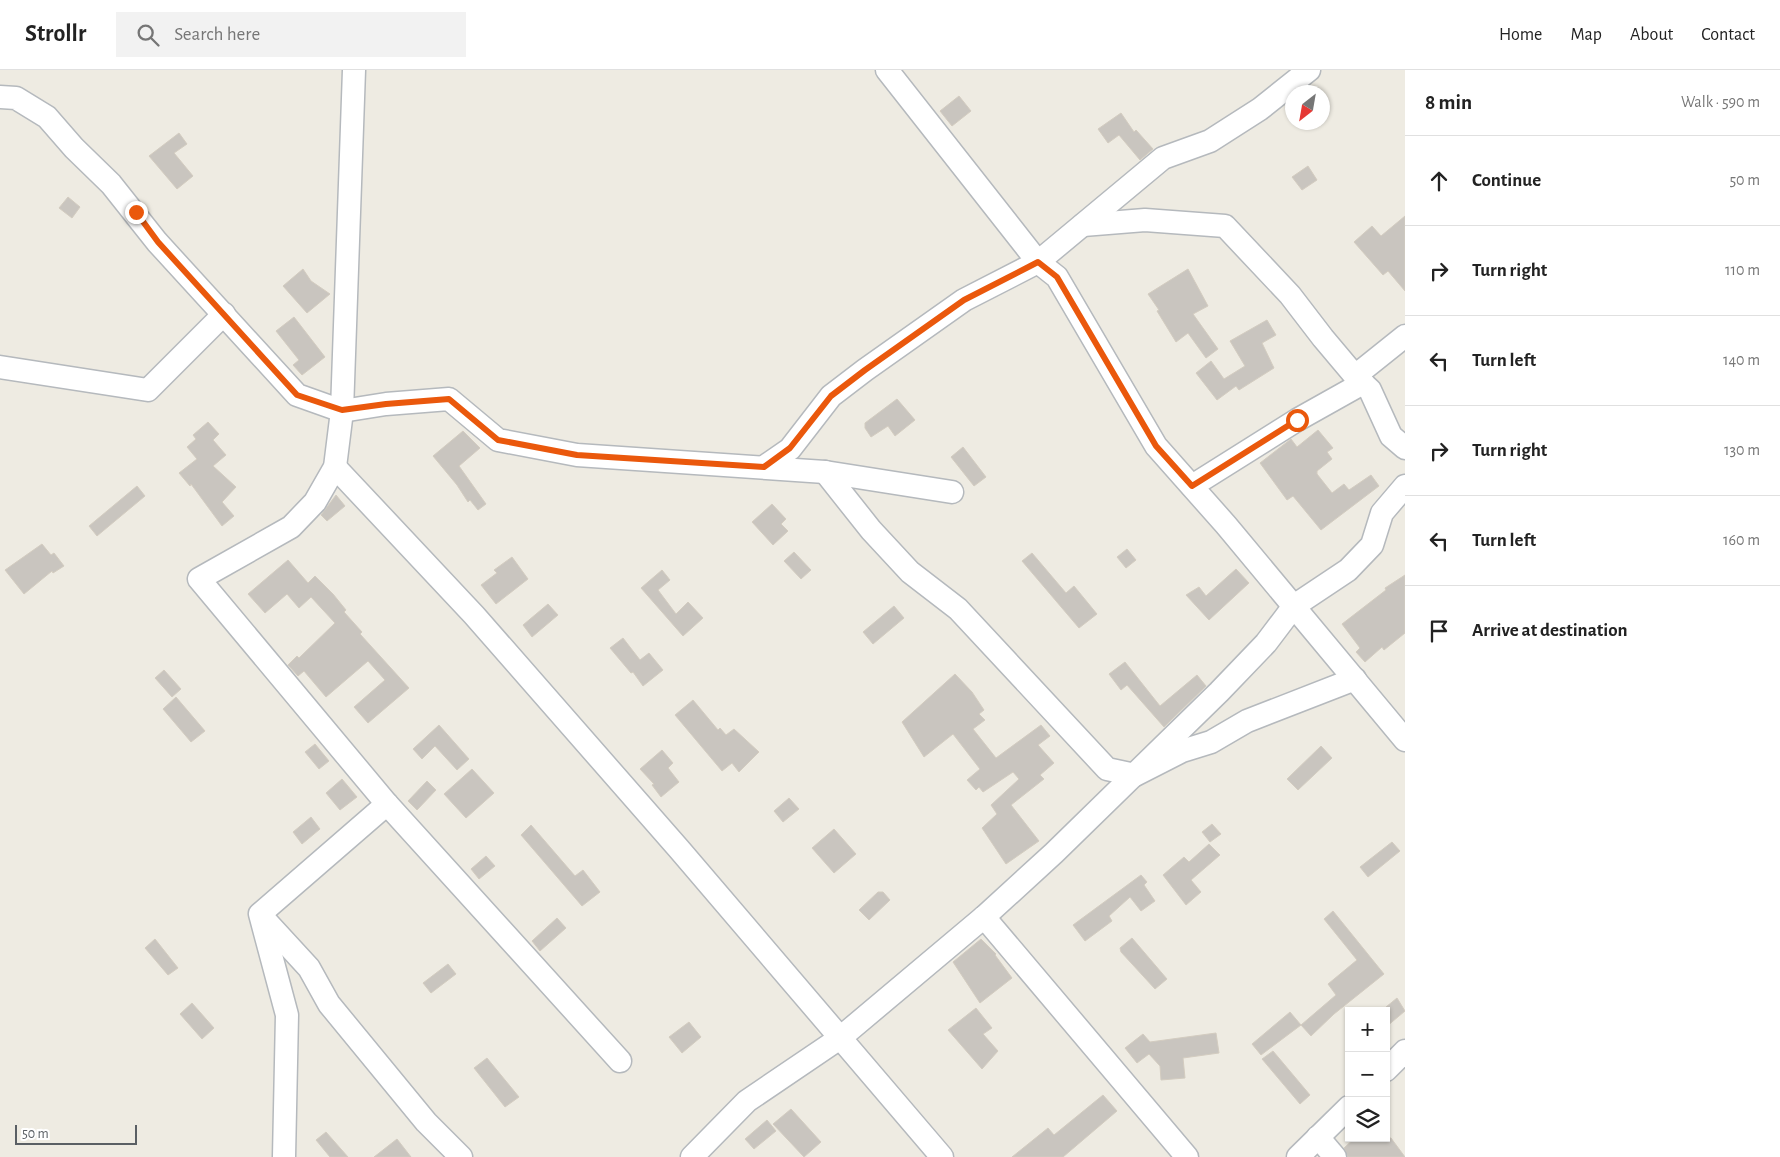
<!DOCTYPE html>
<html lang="en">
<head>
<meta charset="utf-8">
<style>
	body { margin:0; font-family:"Alegreya Sans",sans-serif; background:#f2f2f2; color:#222 }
	.controls { position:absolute; right:15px; bottom:15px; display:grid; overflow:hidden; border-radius:0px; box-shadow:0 1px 4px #0004 }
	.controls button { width:45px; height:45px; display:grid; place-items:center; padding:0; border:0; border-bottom:1px solid #e0e0e0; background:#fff; color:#222; font:25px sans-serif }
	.compass { position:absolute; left:1285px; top:15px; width:45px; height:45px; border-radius:50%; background:#fff; box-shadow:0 1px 4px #0004; rotate:211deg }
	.scale { position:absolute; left:15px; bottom:12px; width:122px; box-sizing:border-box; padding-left:5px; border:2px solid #5a5f64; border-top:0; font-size:14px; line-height:18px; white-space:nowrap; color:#5a5f64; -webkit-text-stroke:4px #fff; paint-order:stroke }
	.stop { position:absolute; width:15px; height:15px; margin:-11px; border:4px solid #ea580c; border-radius:50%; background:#fff }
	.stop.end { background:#ea580c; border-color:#fff; box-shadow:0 1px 5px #0008 }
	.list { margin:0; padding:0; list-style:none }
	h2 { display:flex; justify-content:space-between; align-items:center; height:65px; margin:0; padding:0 20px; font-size:21px }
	h2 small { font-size:16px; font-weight:400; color:#767676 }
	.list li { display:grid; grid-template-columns:32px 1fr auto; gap:15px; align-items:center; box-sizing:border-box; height:90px; padding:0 20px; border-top:1px solid #e0e0e0 }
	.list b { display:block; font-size:19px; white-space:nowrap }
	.list em { font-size:16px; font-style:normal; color:#767676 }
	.icon { flex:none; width:28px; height:28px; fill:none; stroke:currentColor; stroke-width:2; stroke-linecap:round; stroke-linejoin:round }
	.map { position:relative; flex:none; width:1405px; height:1087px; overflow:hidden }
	header { display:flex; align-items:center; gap:30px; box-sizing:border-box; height:70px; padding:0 25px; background:#fff; border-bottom:1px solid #e0e0e0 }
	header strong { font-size:24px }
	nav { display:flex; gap:28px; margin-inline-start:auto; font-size:18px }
	.search { width:350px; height:45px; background:#f2f2f2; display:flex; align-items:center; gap:12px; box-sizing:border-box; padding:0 18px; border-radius:0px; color:#767676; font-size:19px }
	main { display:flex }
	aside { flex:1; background:#fff }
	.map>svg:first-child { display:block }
	.building { fill:#c9c5bf; stroke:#d3ccc0 }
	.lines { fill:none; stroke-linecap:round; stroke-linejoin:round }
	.minor-casing { stroke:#b5b9bd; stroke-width:25 }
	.minor { stroke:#fff; stroke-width:22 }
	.route { stroke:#ea580c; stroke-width:6 }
</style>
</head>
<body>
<header>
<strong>Strollr</strong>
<div class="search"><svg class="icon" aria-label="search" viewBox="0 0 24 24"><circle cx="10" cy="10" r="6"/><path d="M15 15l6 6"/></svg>Search here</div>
<nav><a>Home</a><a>Map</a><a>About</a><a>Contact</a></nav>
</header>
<main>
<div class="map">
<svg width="1405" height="1087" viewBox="0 0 1405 1087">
	<rect width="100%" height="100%" fill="#eeebe2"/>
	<g class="building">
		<path d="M959,26l12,15 -19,15 -12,-15z"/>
		<path d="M1121,43l13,19 2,-2 17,19 -13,11 -21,-25 -11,8 -10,-14z"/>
		<path d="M179,63l8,11 -13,9 19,23 -16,13 -28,-33z"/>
		<path d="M1308,96l9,14 -15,10 -10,-13z"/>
		<path d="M68,127l12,10 -8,11 -13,-10z"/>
		<path d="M1405,146v75l-17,-20 -5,4 -29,-33 18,-16 9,10z"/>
		<path d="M303,199l8,12 19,13 -23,19 -24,-27z"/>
		<path d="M1188,199l20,37 -15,8 25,35 -12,9 -18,-25 -12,9 -19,-31 2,-1 -11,-16z"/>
		<path d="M294,247l31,40 -23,18 -9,-10 6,-5 -23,-29z"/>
		<path d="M1267,250l9,15 -14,8 12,25 -35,22 -3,-4 -19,14 -21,-27 15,-12 13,18 21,-13 -15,-25z"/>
		<path d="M897,329l18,21 -20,16 -7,-10 -17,11 -6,-9v-5z"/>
		<path d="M208,352l11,12 -6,6 13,15 -13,11 23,21 -14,15 12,14 -12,10 -31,-42 -1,2 -11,-13 18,-14 -10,-12 9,-8 -3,-4z"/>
		<path d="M1318,360l15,18 -6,4 5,7 -15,12v3l15,19 12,-9 5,6 22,-15 8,11 -58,44 -28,-34 -6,4 -27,-37 31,-24 6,8z"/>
		<path d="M463,361l17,17 -21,18 27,38 -8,6 -8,-10 -2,2 -11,-17 -24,-29z"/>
		<path d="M963,377l23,30 -12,9 -23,-29z"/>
		<path d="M137,416l8,10 -48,40 -8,-10z"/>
		<path d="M336,425l9,11 -18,15 -6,-6z"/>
		<path d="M772,434l14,15 -5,5 7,7 -15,14 -21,-23z"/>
		<path d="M42,474l9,11 3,-2 10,13 -11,7 -1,-2 -28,23 -19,-24z"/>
		<path d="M1127,479l9,11 -10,8 -9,-11z"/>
		<path d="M794,482l17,18 -10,9 -17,-18z"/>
		<path d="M1032,483l34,40 8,-7 23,28 -18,14 -57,-67z"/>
		<path d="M512,487l16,22 -32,25 -15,-19 16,-12 -3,-3z"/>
		<path d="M288,490l20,23 7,-7 18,18 13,16 -2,2 18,20 -2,2 49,54 -41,35 -14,-16 31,-27 -17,-19 -42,36 -22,-26 -6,5 -10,-11 9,-9 2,2 36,-35 -24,-26 -12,11 -12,-14 -22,19 -17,-19z"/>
		<path d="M1236,499l13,14 -40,37 -23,-25 13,-8 7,9z"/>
		<path d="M662,500l8,10 -12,10 18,24 12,-12 15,16 -20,18 -42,-48z"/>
		<path d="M1405,505v58l-21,17 -2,-3 -17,15 -9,-10 4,-4 -18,-24 44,-34 -1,-2z"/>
		<path d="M548,534l10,11 -26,22 -9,-12z"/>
		<path d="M894,536l10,12 -31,26 -10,-12z"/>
		<path d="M623,568l17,22 9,-7 14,17 -20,16 -10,-14 -2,1 -21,-25z"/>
		<path d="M1125,592l35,44 37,-31 9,11 -42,41 -37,-42 -6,5 -12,-16z"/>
		<path d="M164,600l17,19 -9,8 -17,-19z"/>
		<path d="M955,604l17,18 12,18 -5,4 6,6 -12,9 23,29 45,-33 9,11 -12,9 16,18 -14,12 4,4 -33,26 28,36 -33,23 -24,-36 15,-14 -6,-9 28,-26 -6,-7 -30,20 -4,-5 -3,3 -9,-10 13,-11 -27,-35 -29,23 -22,-35z"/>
		<path d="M176,627l29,34 -14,11 -28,-33z"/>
		<path d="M693,630l25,30 2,-2 6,7 8,-6 25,23 -20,20 -7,-9 -10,8 -47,-56z"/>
		<path d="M439,655l30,34 -12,11 -22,-24 -13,13 -9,-10z"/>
		<path d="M315,674l14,17 -10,8 -14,-17z"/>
		<path d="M1321,676l11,12 -34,32 -11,-11z"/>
		<path d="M662,680l11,13 -5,5 11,14 -18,15 -9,-12 2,-1 -14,-15z"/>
		<path d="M472,699l22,24 -28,25 -22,-24z"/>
		<path d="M342,709l15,18 -17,13 -14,-17z"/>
		<path d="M427,711l9,9 -19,20 -9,-9z"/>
		<path d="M789,728l10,11 -16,13 -9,-11z"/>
		<path d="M311,747l9,12 -18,15 -9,-12z"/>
		<path d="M1212,754l9,10 -11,8 -8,-10z"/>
		<path d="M531,755l44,51 8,-6 17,22 -18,14 -61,-71z"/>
		<path d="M834,759l22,25 -22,19 -22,-25z"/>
		<path d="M1392,772l8,9 -32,26 -8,-10z"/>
		<path d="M1209,774l11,11 -29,25 10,12 -15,13 -23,-30 21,-18 5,5z"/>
		<path d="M486,786l9,10 -16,13 -8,-10z"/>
		<path d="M1141,805l6,7 -3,3 11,16 -14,10 -11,-14 -21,19 3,5 -27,20 -12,-16z"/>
		<path d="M878,822h5l7,8 -21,20 -10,-10z"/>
		<path d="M1333,841l51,63 -50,40 -23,22 -10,-11 -40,30 -9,-11 38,-32 11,13 35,-30 -8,-11 29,-24 -33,-41z"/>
		<path d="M557,848l9,10 -26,23 -8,-10z"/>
		<path d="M1132,868l35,41 -12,10 -34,-37 -1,-4z"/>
		<path d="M155,869l23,29 -10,7 -23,-27z"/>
		<path d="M981,869l15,15 -1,1 17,23 -32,25 -27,-41z"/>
		<path d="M448,894l8,10 -25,19 -8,-10z"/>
		<path d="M1397,928l8,13 -19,16v-20z"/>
		<path d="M192,933l22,25 -12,11 -22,-25z"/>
		<path d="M976,938l16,20 -9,6 15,17 -16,18 -34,-39z"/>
		<path d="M689,952l12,15 -19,16 -13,-16z"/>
		<path d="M1216,963l3,20 -36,5 2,20 -24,2 -1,-14 -11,-12 -12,9 -12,-15 18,-14 7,8z"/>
		<path d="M1273,981l37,44 -10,9 -38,-45z"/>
		<path d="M487,988l32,39 -14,10 -31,-39z"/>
		<path d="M1103,1025l14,16 -54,46h-51l36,-29 6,7z"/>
		<path d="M791,1039l30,33 -17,15 -31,-33z"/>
		<path d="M767,1050l9,11 -22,18 -9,-10z"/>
		<path d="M326,1062l22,25h-18l-14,-17z"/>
		<path d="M1355,1068h36l14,19h-57l-4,-9z"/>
		<path d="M397,1069l14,18h-37z"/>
	</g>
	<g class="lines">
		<defs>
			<g id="minor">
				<path d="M354,0l-12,341 -7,56 -20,35 -24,25 -92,52 188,225 233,257"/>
				<path d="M887,0l151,192 19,15 99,169 70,79 179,215"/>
				<path d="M0,27l16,1 31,19 27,31 37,36 46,58 140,153 45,16 44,-7 63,-5 49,41 79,15 248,17 127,20"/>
				<path d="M1083,155l62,-5 80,6 65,69 33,43 32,38 50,-40"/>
				<path d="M0,297l148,23 76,-76"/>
				<path d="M1355,306l15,14 21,46 14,12"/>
				<path d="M335,397l139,148 205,234 263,308"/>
				<path d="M764,397l26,-18 41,-53 34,-26 99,-70 74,-38 125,-104 47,-17 50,-32 49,-39"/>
				<path d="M825,402l46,58 39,42 48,37 149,160 28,6 47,-24 29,-9 36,-21 108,-42"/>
				<path d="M1192,416l105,-66 66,-37"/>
				<path d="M984,847l203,240"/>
				<path d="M263,848l46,50 20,36 97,118 35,35"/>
				<path d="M1386,1000l19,-19"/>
				<path d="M1318,1067l17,20"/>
				<path d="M284,1087l3,-142 -27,-101 127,-110"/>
				<path d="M692,1087l55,-56 93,-63 144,-121 70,-64 165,-161 47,-49 28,-37 54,-36 24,-25 10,-32 23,-27"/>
				<path d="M1298,1087l51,-50"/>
			</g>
		</defs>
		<use href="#minor" class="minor-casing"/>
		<use href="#minor" class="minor"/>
	</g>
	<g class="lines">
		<path class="route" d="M136,142l22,30 139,153 45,15 44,-6 63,-5 49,41 79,15 187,12 26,-19 41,-52 34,-26 99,-70 74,-38 19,15 99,169 36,40 105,-66"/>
	</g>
</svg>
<div class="controls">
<button>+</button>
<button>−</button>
<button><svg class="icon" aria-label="layers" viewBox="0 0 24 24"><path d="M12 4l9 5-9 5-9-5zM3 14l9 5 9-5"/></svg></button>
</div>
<svg class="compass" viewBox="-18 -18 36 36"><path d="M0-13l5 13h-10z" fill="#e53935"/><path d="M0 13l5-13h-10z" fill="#767676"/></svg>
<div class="scale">50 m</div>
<div class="stop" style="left:1297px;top:350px"></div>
<div class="stop end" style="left:136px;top:142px"></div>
</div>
<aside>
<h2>8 min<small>Walk · 590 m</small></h2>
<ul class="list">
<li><svg class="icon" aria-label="ahead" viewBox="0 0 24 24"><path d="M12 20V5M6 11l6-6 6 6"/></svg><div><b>Continue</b></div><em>50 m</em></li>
<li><svg class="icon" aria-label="right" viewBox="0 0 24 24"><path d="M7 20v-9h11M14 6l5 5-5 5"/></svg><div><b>Turn right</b></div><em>110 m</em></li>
<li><svg class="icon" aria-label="left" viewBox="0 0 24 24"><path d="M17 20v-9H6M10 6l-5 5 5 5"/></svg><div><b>Turn left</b></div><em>140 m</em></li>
<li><svg class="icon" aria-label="right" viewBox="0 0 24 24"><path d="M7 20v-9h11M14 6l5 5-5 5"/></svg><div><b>Turn right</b></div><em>130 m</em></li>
<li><svg class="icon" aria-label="left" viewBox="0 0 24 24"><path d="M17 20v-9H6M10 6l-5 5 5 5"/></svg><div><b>Turn left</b></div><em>160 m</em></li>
<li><svg class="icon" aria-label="arrive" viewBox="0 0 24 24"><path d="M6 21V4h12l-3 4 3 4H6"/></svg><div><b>Arrive at destination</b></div></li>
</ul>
</aside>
</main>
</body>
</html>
